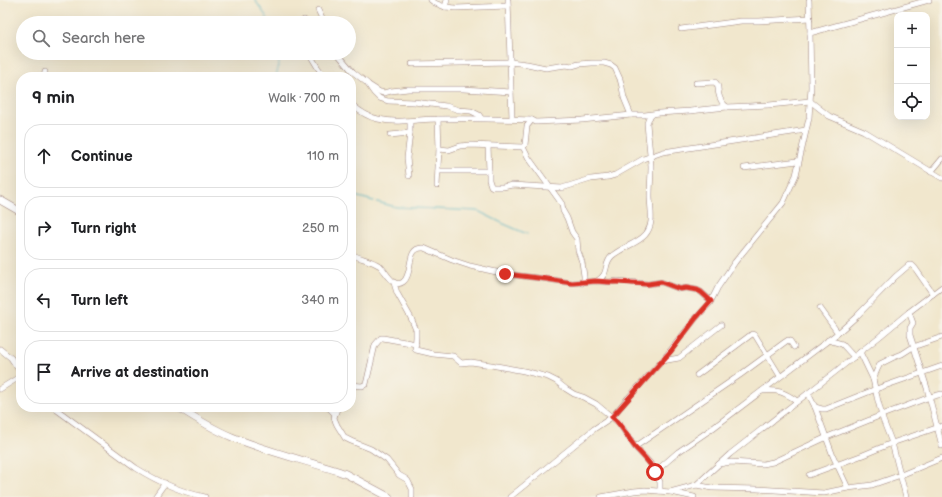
<!DOCTYPE html>
<html lang="en">
<head>
<meta charset="utf-8">
<style>
	body { margin:0; font-family:"Balsamiq Sans",sans-serif; background:#f6f6f6; color:#202124 }
	.controls { position:absolute; right:12px; top:12px; display:grid; overflow:hidden; border-radius:8px; box-shadow:0 4px 16px #0002 }
	.controls button { width:36px; height:36px; display:grid; place-items:center; padding:0; border:0; border-bottom:1px solid #e0e0e0; background:#fff; color:#202124; font:20px sans-serif }
	.stop { position:absolute; width:12px; height:12px; margin:-9px; border:3px solid #d93025; border-radius:50%; background:#fff }
	.stop.end { background:#d93025; border-color:#fff; box-shadow:0 1px 4px #0008 }
	.list { margin:0; padding:0; list-style:none }
	h2 { display:flex; justify-content:space-between; align-items:center; height:52px; margin:0; padding:0 16px; font-size:17px }
	h2 small { font-size:13px; font-weight:400; color:#757577 }
	.list li { display:grid; grid-template-columns:26px 1fr auto; gap:12px; align-items:center; box-sizing:border-box; height:64px; margin:0 8px 8px; padding:0 8px; border:1px solid #e0e0e0; border-radius:16px }
	.list b { display:block; font-size:15px; white-space:nowrap }
	.list em { font-size:13px; font-style:normal; color:#757577 }
	.icon { flex:none; width:22px; height:22px; fill:none; stroke:currentColor; stroke-width:2; stroke-linecap:round; stroke-linejoin:round }
	.map { position:relative; flex:none; width:942px; height:497px; overflow:hidden }
	.search { position:absolute; background:#fff; box-shadow:0 4px 16px #0002; left:16px; top:16px; width:340px; height:44px; display:flex; align-items:center; gap:10px; box-sizing:border-box; padding:0 14px; border-radius:22px; color:#757577; font-size:15px }
	.panel { position:absolute; background:#fff; box-shadow:0 4px 16px #0002; left:16px; top:72px; width:340px; height:340px; border-radius:16px }
	.map>svg:first-child { display:block }
	.lines { fill:none; stroke-linecap:round; stroke-linejoin:round }
	.stream { stroke:#42aec1; stroke-width:1 }
	.street-casing { stroke:#9e837c; stroke-width:6 }
	.secondary-casing { stroke:#9e837c; stroke-width:8 }
	.street { stroke:#fff; stroke-width:5 }
	.secondary { stroke:#fff; stroke-width:7 }
	.route { stroke:#d93025; stroke-width:5 }
</style>
</head>
<body>
<div class="map">
<svg width="942" height="497" viewBox="0 0 942 497">
	<rect width="100%" height="100%" fill="#f7f3e8"/>
	<filter id="ink" filterUnits="userSpaceOnUse"><feTurbulence type="fractalNoise" baseFrequency=".025" numOctaves="2"/><feDisplacementMap in="SourceGraphic" scale="8" xChannelSelector="R" yChannelSelector="G"/><feConvolveMatrix kernelMatrix="1 2 1 2 8 2 1 2 1" color-interpolation-filters="sRGB"/></filter>
	<filter id="wash" filterUnits="userSpaceOnUse"><feTurbulence type="fractalNoise" baseFrequency=".012" numOctaves="4" result="noise"/><feDisplacementMap in="SourceGraphic" scale="16" xChannelSelector="R" yChannelSelector="G"/><feGaussianBlur stdDeviation="0.9" result="paint"/><feColorMatrix in="noise" values="0 0 0 0 0 0 0 0 0 0 0 0 0 0 0 0 0 1.4 0 .05"/><feComposite in="paint" operator="in"/></filter>
	<g filter="url(#wash)">
		<rect width="100%" height="100%" fill="#f1e7cd"/>
		<g class="lines">
			<g class="stream">
				<path d="M255,0l11,16 3,7"/>
				<path d="M276,77l3,-13 -1,-11"/>
				<path d="M351,195l45,12 82,4 26,13 23,10"/>
			</g>
		</g>
	</g>
	<g filter="url(#ink)">
		<g class="lines">
			<defs>
				<g id="street">
					<path d="M431,0l4,3 10,4 11,1 52,-2"/>
					<path d="M508,0l4,119"/>
					<path d="M445,7l2,-7"/>
					<path d="M318,10l6,13"/>
					<path d="M304,20v3"/>
					<path d="M681,29l60,-8h18l51,-3"/>
					<path d="M810,33l119,-33"/>
					<path d="M309,53l9,15 7,9"/>
					<path d="M337,53l16,19 14,11 7,10 5,5 9,3 26,1 32,4 13,4 12,1 8,4 2,3"/>
					<path d="M412,64l98,-2 17,2 19,4 20,-3 6,1 7,-2 13,-1h12l7,2 4,3 5,11 2,8 2,11 7,17"/>
					<path d="M44,77l1,-5"/>
					<path d="M696,83l19,-1c5,4 2,7 4,13 1,5 4,9 8,12"/>
					<path d="M369,85l11,7 4,1 7,-2 17,-2h55l48,3"/>
					<path d="M351,104c8,7 16,13 27,15 20,5 41,0 61,0 31,-1 62,0 93,1l4,2 46,-2 49,-5h14l14,-2 31,-2 37,-4 42,-2 41,-4 19,15 35,15 78,47"/>
					<path d="M390,135l20,-2"/>
					<path d="M488,146l1,25"/>
					<path d="M523,147l5,10 34,47 1,7 4,7 5,14 5,7 1,12 4,11 2,14v4l-2,3"/>
					<path d="M439,149l10,1 11,-4 10,-1 53,2 2,-2 2,-19 5,-6"/>
					<path d="M744,168l54,-7"/>
					<path d="M438,171h51v9l2,6 2,1h10l9,-2 50,3 29,-9 17,-2 7,-2 28,-16 20,-7 143,-22"/>
					<path d="M931,172l11,-13"/>
					<path d="M409,176l-2,-18 3,-25v-12"/>
					<path d="M437,186l2,-37 -1,-30"/>
					<path d="M351,254c9,5 20,6 29,12 6,5 13,23 23,16 11,-8 2,-36 21,-34l28,12 18,6 35,8 42,5 25,4 24,-2 13,1 9,-1 30,3 13,-2 19,7 6,-1 11,2 4,2 10,9"/>
					<path d="M597,281c13,-7 6,-17 15,-25 10,-9 25,-12 33,-21 10,-11 5,-26 5,-39 0,-10 1,-20 1,-30 -1,-15 -3,-29 -4,-43l2,-5 3,-3"/>
					<path d="M394,283l3,10 14,25 5,12v7l-1,12 1,1 17,4 20,2 8,7 10,-1 20,3 33,6 24,6 8,4 10,8 8,5 9,3 13,7 23,19 16,24 15,16 10,19v9"/>
					<path d="M820,308l18,25"/>
					<path d="M909,312l4,11 -3,5v7l17,53 15,58"/>
					<path d="M828,340l14,4 12,13"/>
					<path d="M0,349l11,9 10,15"/>
					<path d="M860,352l13,27 4,18 6,23 9,23 14,54"/>
					<path d="M662,361l17,-3 42,-33"/>
					<path d="M697,375l55,-41 3,1 25,41"/>
					<path d="M873,379l4,-9 3,-6 12,-6 10,-4 11,-7 29,-10"/>
					<path d="M351,385l11,1 4,-2 1,-4 8,-35 6,-7h2l33,6"/>
					<path d="M0,389l21,-13"/>
					<path d="M762,391c15,-2 22,1 35,10"/>
					<path d="M808,393l7,14 18,49 15,32"/>
					<path d="M53,407l83,61c21,13 45,24 69,29"/>
					<path d="M328,407l7,7 -1,4 3,7 8,13 6,3 20,8 16,11 12,15 7,4 2,2 4,8v8"/>
					<path d="M815,407l7,2h4l50,-20 66,-23"/>
					<path d="M335,414l3,-7"/>
					<path d="M635,447l105,-72 45,-33 3,-2 2,1 4,6"/>
					<path d="M719,464l12,-2 32,2 10,-2 54,-25 55,-22 48,-18 12,-3"/>
					<path d="M655,472l23,-20 35,-24 125,-95 18,-16 39,-40 14,-12h3l3,3 18,26"/>
					<path d="M809,475l54,-20 29,-12 50,-17"/>
					<path d="M696,485l34,-31 105,-82 44,-35 30,-25 33,-25"/>
					<path d="M671,492l23,5"/>
					<path d="M155,497l10,-14"/>
					<path d="M510,497l84,-68 18,-12 16,-19 34,-37 34,-43 14,-15 8,-16 17,-25 48,-59 13,-28 13,-57 2,-31 -1,-54 -1,-33"/>
					<path d="M601,497l33,-6 11,-1 25,2 26,-7 16,3 45,1 67,4 24,-5 24,-3 29,-10 41,-17"/>
				</g>
				<g id="secondary">
					<path d="M0,200l21,12"/>
					<path d="M178,407c17,11 35,22 54,30 34,14 71,23 106,34l8,3 43,23"/>
				</g>
			</defs>
			<use href="#street" class="street-casing"/>
			<use href="#secondary" class="secondary-casing"/>
			<use href="#street" class="street"/>
			<use href="#secondary" class="secondary"/>
		</g>
	</g>
	<g class="lines" filter="url(#ink)">
		<path class="route" d="M505,274l42,5 25,4 24,-2 13,1h9l30,2 13,-2 19,7 6,-1 11,2 4,2 10,9 -15,17 -25,33 -59,66c9,6 16,21 23,30 7,8 15,15 20,25"/>
	</g>
</svg>
<div class="controls">
<button>+</button>
<button>−</button>
<button><svg class="icon" aria-label="locate" viewBox="0 0 24 24"><circle cx="12" cy="12" r="6"/><path d="M12 2v4M12 18v4M2 12h4M18 12h4"/></svg></button>
</div>
<div class="stop" style="left:655px;top:472px"></div>
<div class="stop end" style="left:505px;top:274px"></div>
<div class="search"><svg class="icon" aria-label="search" viewBox="0 0 24 24"><circle cx="10" cy="10" r="6"/><path d="M15 15l6 6"/></svg>Search here</div>
<section class="panel">
<h2>9 min<small>Walk · 700 m</small></h2>
<ul class="list">
<li><svg class="icon" aria-label="ahead" viewBox="0 0 24 24"><path d="M12 20V5M6 11l6-6 6 6"/></svg><div><b>Continue</b></div><em>110 m</em></li>
<li><svg class="icon" aria-label="right" viewBox="0 0 24 24"><path d="M7 20v-9h11M14 6l5 5-5 5"/></svg><div><b>Turn right</b></div><em>250 m</em></li>
<li><svg class="icon" aria-label="left" viewBox="0 0 24 24"><path d="M17 20v-9H6M10 6l-5 5 5 5"/></svg><div><b>Turn left</b></div><em>340 m</em></li>
<li><svg class="icon" aria-label="arrive" viewBox="0 0 24 24"><path d="M6 21V4h12l-3 4 3 4H6"/></svg><div><b>Arrive at destination</b></div></li>
</ul>
</section>
</div>
</body>
</html>
